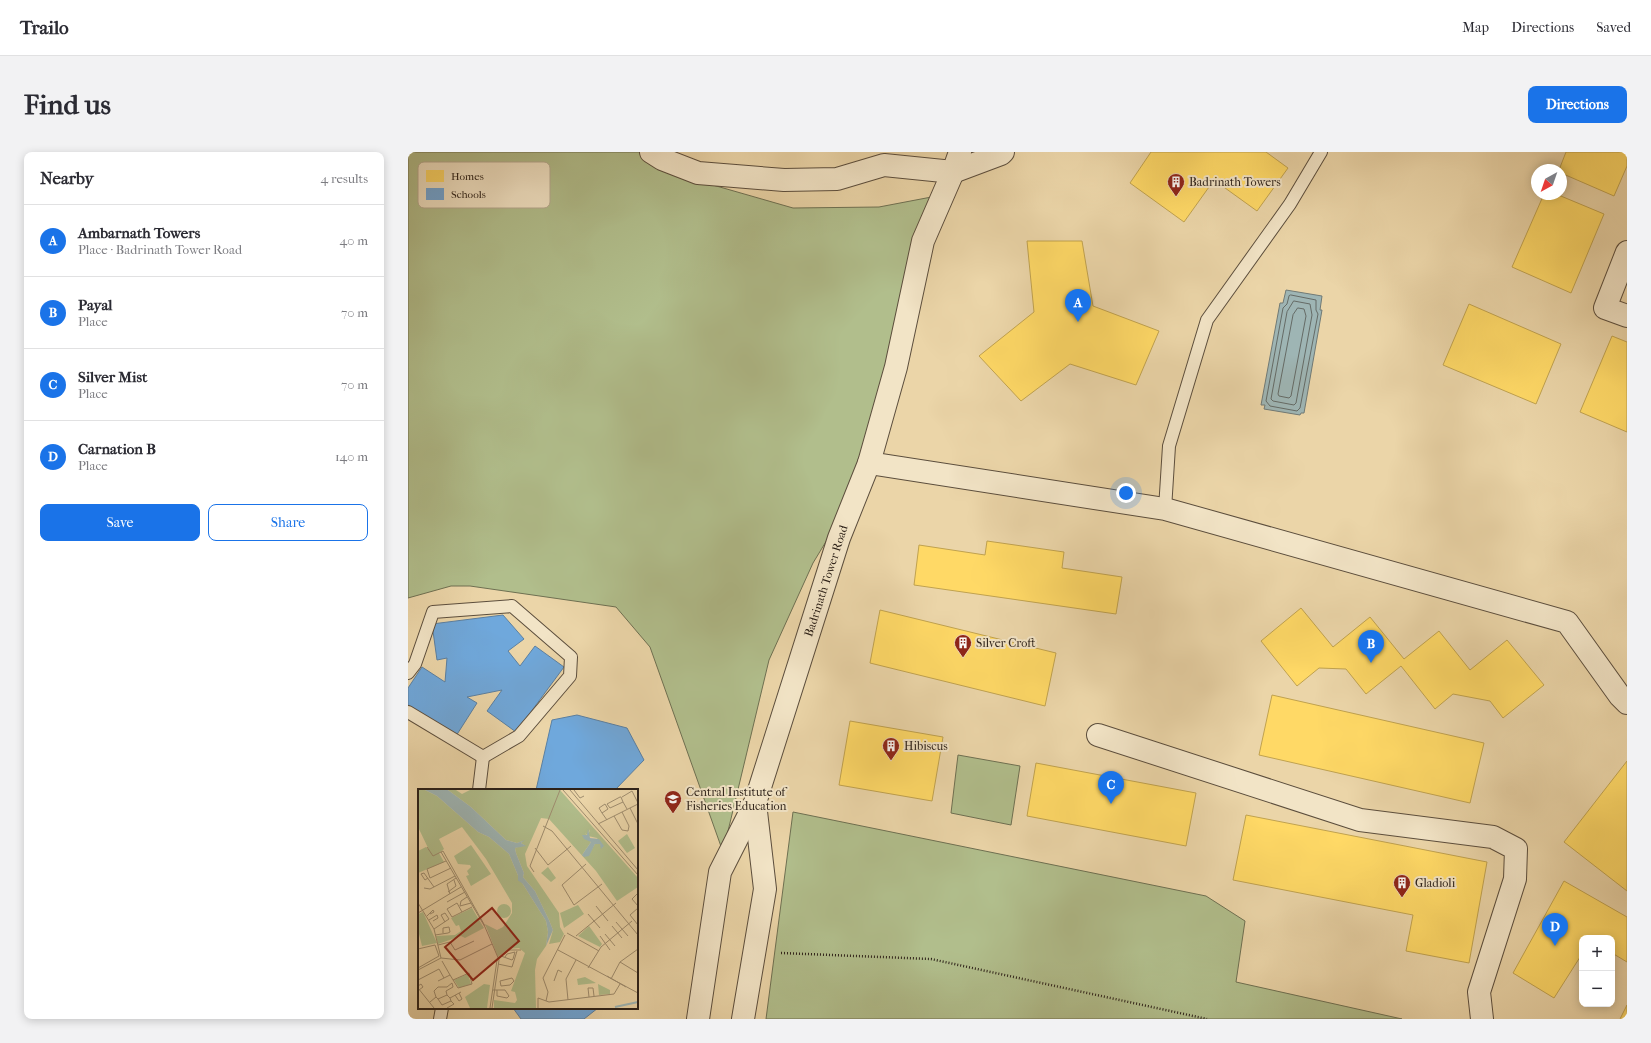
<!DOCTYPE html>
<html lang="en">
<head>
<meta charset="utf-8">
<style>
	body { margin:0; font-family:"IM FELL French Canon",serif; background:#f2f2f3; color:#2b2b33 }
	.controls { position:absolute; right:12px; bottom:12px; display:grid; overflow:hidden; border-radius:8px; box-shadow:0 2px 10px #0003 }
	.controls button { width:36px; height:36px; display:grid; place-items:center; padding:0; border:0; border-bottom:1px solid #e1e1e2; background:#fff; color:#2b2b33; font:20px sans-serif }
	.compass { position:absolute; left:1123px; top:12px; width:36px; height:36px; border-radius:50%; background:#fff; box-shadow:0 2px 10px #0003; rotate:220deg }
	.you { position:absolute; left:718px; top:341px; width:14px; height:14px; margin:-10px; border:3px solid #fff; border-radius:50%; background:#1a73e8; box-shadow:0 0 0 6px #1a73e833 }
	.badge { display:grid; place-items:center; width:26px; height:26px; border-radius:50%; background:#1a73e8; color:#fff; font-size:13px; font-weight:700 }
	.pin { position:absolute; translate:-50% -33px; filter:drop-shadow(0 1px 2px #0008) }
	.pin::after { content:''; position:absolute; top:21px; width:14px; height:12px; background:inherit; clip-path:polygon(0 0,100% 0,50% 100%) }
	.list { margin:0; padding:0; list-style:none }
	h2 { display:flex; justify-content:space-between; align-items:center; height:52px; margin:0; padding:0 16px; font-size:17px }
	h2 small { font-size:13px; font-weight:400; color:#7c7c81 }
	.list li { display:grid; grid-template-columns:26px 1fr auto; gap:12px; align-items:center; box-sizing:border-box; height:72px; padding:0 16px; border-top:1px solid #e1e1e2 }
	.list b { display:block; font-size:15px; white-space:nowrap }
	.list p { margin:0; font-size:13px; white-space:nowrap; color:#7c7c81 }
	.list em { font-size:13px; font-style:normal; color:#7c7c81 }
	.actions { display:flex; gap:8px; padding:12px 16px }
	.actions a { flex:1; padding:9px 0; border:1px solid #1a73e8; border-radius:8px; text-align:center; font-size:14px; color:#1a73e8 }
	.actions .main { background:#1a73e8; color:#fff }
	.map { position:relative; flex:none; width:1219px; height:867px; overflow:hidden; border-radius:8px }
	header { display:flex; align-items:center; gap:24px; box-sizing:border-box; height:56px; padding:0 20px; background:#fff; border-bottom:1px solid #e1e1e2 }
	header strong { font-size:19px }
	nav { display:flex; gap:22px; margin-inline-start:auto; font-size:14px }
	.intro { display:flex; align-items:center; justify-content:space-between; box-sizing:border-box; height:96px; padding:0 24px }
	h1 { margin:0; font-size:28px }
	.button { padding:10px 18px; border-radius:8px; background:#1a73e8; color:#fff; font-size:14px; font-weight:700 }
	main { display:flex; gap:24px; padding:0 24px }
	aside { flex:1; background:#fff; border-radius:8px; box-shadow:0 2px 10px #0003 }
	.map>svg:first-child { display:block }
	.green { fill:#b1be8c; stroke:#6e7052 }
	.water { fill:#9eb5b4; stroke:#707a76 }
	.homes { fill:#ffd966; stroke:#c0a24f }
	.schools { fill:#6fa8dc; stroke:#5b80a2 }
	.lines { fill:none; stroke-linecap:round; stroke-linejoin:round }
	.shore { stroke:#656b66; stroke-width:1 }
	.service-casing { stroke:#5c4e3d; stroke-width:14 }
	.minor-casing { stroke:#5c4e3d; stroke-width:24 }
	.tertiary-casing { stroke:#5c4e3d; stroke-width:24 }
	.path { stroke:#2c2119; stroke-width:2.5; stroke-dasharray:1 2; stroke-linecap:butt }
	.service { stroke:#f2e4c6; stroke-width:12 }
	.minor { stroke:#f2e4c6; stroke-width:22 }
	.tertiary { stroke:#f2e4c6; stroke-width:22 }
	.labels { text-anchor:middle; stroke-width:4; stroke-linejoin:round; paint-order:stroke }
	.poi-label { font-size:12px; fill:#2c2119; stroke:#f2e4c6; text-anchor:start }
	.street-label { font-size:12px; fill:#2c2119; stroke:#f2e4c6 }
	.inset-river { fill:none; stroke:#9eb5b4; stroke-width:2 }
	.inset-road { fill:none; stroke:#9f8d6f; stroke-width:1 }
	.view { fill:#8f2418; fill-opacity:0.15; stroke:#8f2418; stroke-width:2 }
	.inset-edge { fill:none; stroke:#2c2119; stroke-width:2 }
	.key { fill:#f2e4c6; stroke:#b7aa92; stroke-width:1 }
	.key-label { font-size:11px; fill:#2c2119 }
</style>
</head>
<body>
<header>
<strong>Trailo</strong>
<nav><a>Map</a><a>Directions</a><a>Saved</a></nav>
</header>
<div class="intro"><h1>Find us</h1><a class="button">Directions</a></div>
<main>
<aside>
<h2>Nearby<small>4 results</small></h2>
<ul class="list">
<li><span class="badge">A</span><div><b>Ambarnath Towers</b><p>Place · Badrinath Tower Road</p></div><em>40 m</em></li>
<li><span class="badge">B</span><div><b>Payal</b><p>Place</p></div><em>70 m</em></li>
<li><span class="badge">C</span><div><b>Silver Mist</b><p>Place</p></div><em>70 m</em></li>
<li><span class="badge">D</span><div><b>Carnation B</b><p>Place</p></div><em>140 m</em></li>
</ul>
<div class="actions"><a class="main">Save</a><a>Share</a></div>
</aside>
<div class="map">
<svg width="1219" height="867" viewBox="0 0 1219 867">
	<rect width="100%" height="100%" fill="#ebd5a8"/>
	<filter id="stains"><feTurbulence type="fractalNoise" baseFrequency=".005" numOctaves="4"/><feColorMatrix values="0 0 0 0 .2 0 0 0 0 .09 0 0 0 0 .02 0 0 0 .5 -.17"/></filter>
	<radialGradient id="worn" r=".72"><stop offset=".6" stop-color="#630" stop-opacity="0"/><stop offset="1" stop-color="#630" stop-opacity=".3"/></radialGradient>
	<g class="green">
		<path d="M0,0h238l32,23 115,33 86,-1 63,-12 -58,251 -71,117 -44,97 -46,192 -73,-205 -34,-40 -146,-21h-19l-43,12z"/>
		<path d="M550,603l62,11 -9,59 -60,-12z"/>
		<path d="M385,660l413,84 39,25 -9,61 166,37h-636z"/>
	</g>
	<path class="water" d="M878,138l36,6 -2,14h2l-18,103h-3l-1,2 -36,-6 1,-4h-4l19,-102h3z"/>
	<g class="homes">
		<path d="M743,0h115l22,16 -31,43 -43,-31 -30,42 -54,-39z"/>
		<path d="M1158,0h61v14l-13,30 -53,-23v-3h-2z"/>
		<path d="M1136,42h12l48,20 -33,79 -59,-26z"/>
		<path d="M619,89h55l11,65 66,25 -23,54 -66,-21 -49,37 -42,-45 55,-44z"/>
		<path d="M1061,152l92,40 -25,60 -93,-39z"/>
		<path d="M1204,184l15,6v90l-47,-20z"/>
		<path d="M579,389l77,11 -2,16 60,9 -6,37 -202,-29 5,-40 66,10z"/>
		<path d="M893,456l32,39 37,-30 34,42 35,-28 31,39 37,-30 37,45 -41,33 -13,-17 -37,-7 -18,15 -34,-43 -35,28 -20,-25 -27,-1 -22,18 -36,-45z"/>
		<path d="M472,458l176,43 -11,53 -175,-43z"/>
		<path d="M864,543l212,48 -14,60 -211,-48z"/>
		<path d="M442,569l93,16 -11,64 -93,-16z"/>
		<path d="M1219,609v130l-63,-49z"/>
		<path d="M628,611l160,30 -10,53 -159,-30z"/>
		<path d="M838,663l241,47 -18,101 -63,-12 7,-36 -180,-35z"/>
		<path d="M1156,729l63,36v45l-15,-9v-15h-30v16l-28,44 -41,-25z"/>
		<path d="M1219,853v14h-7z"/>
	</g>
	<g class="schools">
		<path d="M95,463l21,24 -16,12 12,15 15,-20 29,21 -48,65 -29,-21 15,-21 -35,7 10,6 -21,33 -48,-31v-17l14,-21 23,15 2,-24 -10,2 -5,-36z"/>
		<path d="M169,563l50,13 17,32 -29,30h-79l16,-70z"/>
		<path d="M105,856h85l-14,11h-63z"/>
	</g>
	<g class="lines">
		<g class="shore">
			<path d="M883,143l25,5v10l2,4 -18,94 -3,3 -27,-5 -4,-5 17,-93 4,-4 2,-8z"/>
			<path d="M886,149l16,3 2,11 -16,88 -2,2 -21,-4 -2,-2 16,-87z"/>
			<path d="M890,156l6,1 2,7 -15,80 -2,2 -10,-2 -1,-2 15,-79z"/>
		</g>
		<defs>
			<g id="service">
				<path d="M757,357l4,-63 38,-126 83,-116 31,-52"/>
				<path d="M0,521l7,-9 18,-52 79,-6 59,51 -1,19 -51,60 -36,21"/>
				<path d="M0,560l75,45"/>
				<path d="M71,638l4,-33"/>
				<path d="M32,867l2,-11"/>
			</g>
			<g id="minor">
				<path d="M243,0l11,7 36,14 86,7 53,-1 47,-14 69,7"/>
				<path d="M1219,100l-22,56 22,8"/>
				<path d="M461,311l296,46 402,113 53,74 7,7"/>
				<path d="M690,583l262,85 133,17 23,12 -1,30 -36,113 3,27"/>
			</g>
			<g id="tertiary">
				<path d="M545,20l48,-18 2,-2"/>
				<path d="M290,867l22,-147 35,-69"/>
				<path d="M335,867l22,-130 -10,-86 84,-265 30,-75 27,-96 27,-126 30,-69 7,-20"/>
			</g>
		</defs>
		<use href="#service" class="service-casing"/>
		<use href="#minor" class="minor-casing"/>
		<use href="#tertiary" class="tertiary-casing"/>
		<path class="path" d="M373,801l150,6 276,60"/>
		<use href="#service" class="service"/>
		<use href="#minor" class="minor"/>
		<use href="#tertiary" class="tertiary"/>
	</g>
	<defs>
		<symbol id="building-pin" viewBox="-11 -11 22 30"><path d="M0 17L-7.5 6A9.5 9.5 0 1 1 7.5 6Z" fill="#8f2418" stroke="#f2e4c6"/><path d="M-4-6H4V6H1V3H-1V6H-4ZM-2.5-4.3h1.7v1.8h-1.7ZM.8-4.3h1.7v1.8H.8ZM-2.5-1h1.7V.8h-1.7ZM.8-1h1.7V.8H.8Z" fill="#fff"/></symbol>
		<symbol id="university-pin" viewBox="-11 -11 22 30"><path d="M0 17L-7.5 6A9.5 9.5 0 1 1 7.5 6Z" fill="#8f2418" stroke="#f2e4c6"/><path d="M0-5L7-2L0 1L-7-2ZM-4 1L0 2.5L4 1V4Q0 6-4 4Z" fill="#fff"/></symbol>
	</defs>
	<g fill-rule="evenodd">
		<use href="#building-pin" x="758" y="20" width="20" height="27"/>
		<use href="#building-pin" x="545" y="481" width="20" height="27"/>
		<use href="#building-pin" x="473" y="584" width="20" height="27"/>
		<use href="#university-pin" x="255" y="637" width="20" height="27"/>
		<use href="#building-pin" x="984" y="721" width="20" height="27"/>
	</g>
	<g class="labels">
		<g class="poi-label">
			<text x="781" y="34">Badrinath Towers</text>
			<text x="568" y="495">Silver Croft</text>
			<text x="496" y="598">Hibiscus</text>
			<text x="278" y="644">Central Institute of<tspan x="278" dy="14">Fisheries Education</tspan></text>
			<text x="1007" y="735">Gladioli</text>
		</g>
		<g class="street-label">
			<text transform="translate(418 429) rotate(-72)" y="4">Badrinath Tower Road</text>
		</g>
	</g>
	<g transform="translate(10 637)">
		<rect width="220" height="220" fill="#ebd5a8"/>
		<path d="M0,1h7l12,6 41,36 11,5 20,17 10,24 27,43 2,11 -2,14 -9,13 -2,11 1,38h-42v-8l21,3 2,-3 -2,-8 -4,-1 14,-38 -6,-5 -11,1 -10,8 -13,-33 12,6 6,-3 9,-14v-10l-26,-44 -24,-32 -23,12 5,10 -5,4 5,9 -26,11v-22l8,-4 3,3 -11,-23zM30,1h8l6,4 8,-4h90l78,88v9l-21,14 -21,-30 -47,-52 -8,-1 -16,36 2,12 32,47 1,14 4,7 -4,8 -11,2 4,-14 -4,-10 -14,-29 -12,-14 1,-4 -8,-20 -1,-5 9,-3 -3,-2 2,-2 -6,2 -11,-3 -35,-33zM172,40l-2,7 9,2 6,10 -3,-4h-5l-5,8 -8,3 9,-13 -6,-9 2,2zM209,45l8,14 -8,5 -9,-12zM53,56l20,29 -20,12 -5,-10 3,-1 -2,-4 4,-4 -1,-2 -12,-1 -4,-8zM130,78l8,11 -5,4 -10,-9zM79 122a7 7 0 1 1 14 0a7 7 0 1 1-14 0ZM160,116l6,9 -20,14 -4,-15zM54,119l12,20 -19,10 -4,-2 -23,8 -2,-8 19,-1 6,-4 -2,-6 -3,1 -5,-8zM5,123l14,31 -15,3 -4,-16v-16zM171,137l13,18 -2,3 -22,-11zM50,185l3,10 -12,4 -5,-8zM167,188l11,6 -18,2 -1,-6zM66,195l6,1 -3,23h-17l-5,-11zM180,195l12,6v4l-11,1z" fill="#b1be8c" fill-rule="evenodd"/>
		<path d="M7,1h23l23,17 35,33 11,3 8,-3 -4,3 5,3 -11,2 1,5 8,20 -1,4 12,14 14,29 4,10 -7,16 2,-14 -2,-11 -27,-43 -10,-24 -20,-17 -11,-5 -41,-36zM170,40l2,9 9,1 5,7 -3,3 -1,-5h-5l-6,12 -5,1 -2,-2 9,-13 -7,-3 -2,-4h5z" fill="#9eb5b4"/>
		<path class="inset-river" d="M101,85v6l6,4M197,218l23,-5"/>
		<path class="inset-road" d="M145,1l75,85M152,1l68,80M156,1l6,8 4,-2M204,8l10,-6 6,12M205,13l-13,6 -3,-4 13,-7h1l2,5 4,7M212,19l8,16M184,24l6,-4 -3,-5 -6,4 3,5 5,7M196,27l8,14 6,1 1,-5 -7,-14M180,35l40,-20M125,37l9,5 86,104M9,58l6,9 10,-5 42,75M117,59l13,17 23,-19M23,63l44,75 14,33 -7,48M28,72l-19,8 3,9 21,-10M168,75l-24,21 12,20 28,-21M116,83l-4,-6 30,-76M10,89l-3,2 -4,-6 3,-1 10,14M6,99l6,1 25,-13M30,103l8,-6 -2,-6M220,104l-6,6 6,7M32,105l-3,-10 9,-6M49,108l-6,4 -1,5 11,-3M29,113l18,-10M0,114l16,26 7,29M178,117l12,15M220,119l-8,7 8,10M44,123l-5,-9 -10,6 5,8 20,-10M0,124l43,-26M170,125l12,14M9,127l6,-6 1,2 -4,2M11,131l8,-5 1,3 -5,3M198,133l12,14M194,137l10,12M16,140l15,-10 -4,-6 -4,2 4,7M149,144l32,18M187,145l10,12M17,146l13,-2 2,-1 -1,-5 -6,1v5M158,147l40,-33M182,147l10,14M20,156l12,-3 5,8 19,-9M0,160l17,-4 4,11 -21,12M140,161l80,43M83,167l11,4 1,-1 2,-7 -8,2 -2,3M24,172l8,14 8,13 14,-4 -3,-11 -16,7M202,173l18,11M80,175l14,3 5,-16M170,179l13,-21 31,-26M0,181l23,-12 19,2 32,-16M189,187l19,11M94,189l2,3 -4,4 -9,1 -1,-5zM193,190l9,-17 18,-13M0,191l21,-11 5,9M20,192l12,-6M136,192l4,-11 4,2M0,197l3,-2 2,3 -4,3M0,199l16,20M75,201h4v6l10,2 2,-2 -4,-6h-8M37,206l4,6 3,-2 -3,-6M18,208l-2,-6 4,-4h9l5,-4 1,4 -7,4 1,4M171,208l-1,-9h5l1,8M20,210l4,6 9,-4 -1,-3M150,211l-2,-21 10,-19M128,212l2,-9 -5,-14 22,-43M12,213l6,-5 2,2 9,-4 3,3 11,-6M29,219l7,-4 -3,-3M72,219l7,-48 11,-10h13M120,219v-10l11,4 65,-8 6,-10"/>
		<path class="view" d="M74,119l27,33 -46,39 -28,-33z"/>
		<rect width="220" height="220" class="inset-edge"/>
	</g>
	<rect x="10" y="10" width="132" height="46" rx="6" class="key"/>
	<rect x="18" y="18" width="18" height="12" fill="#ffd966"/>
	<rect x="18" y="36" width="18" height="12" fill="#6fa8dc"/>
	<g class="key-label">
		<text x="43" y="28">Homes</text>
		<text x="43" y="46">Schools</text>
	</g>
	<rect width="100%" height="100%" filter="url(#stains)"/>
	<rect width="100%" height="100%" fill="url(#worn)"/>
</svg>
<div class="controls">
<button>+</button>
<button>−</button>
</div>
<svg class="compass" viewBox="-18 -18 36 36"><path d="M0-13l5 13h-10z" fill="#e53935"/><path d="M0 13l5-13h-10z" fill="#7c7c81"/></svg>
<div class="you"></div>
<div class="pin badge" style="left:670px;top:170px">A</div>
<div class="pin badge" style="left:963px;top:511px">B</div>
<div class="pin badge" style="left:703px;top:652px">C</div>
<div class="pin badge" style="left:1147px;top:794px">D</div>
</div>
</main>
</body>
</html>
